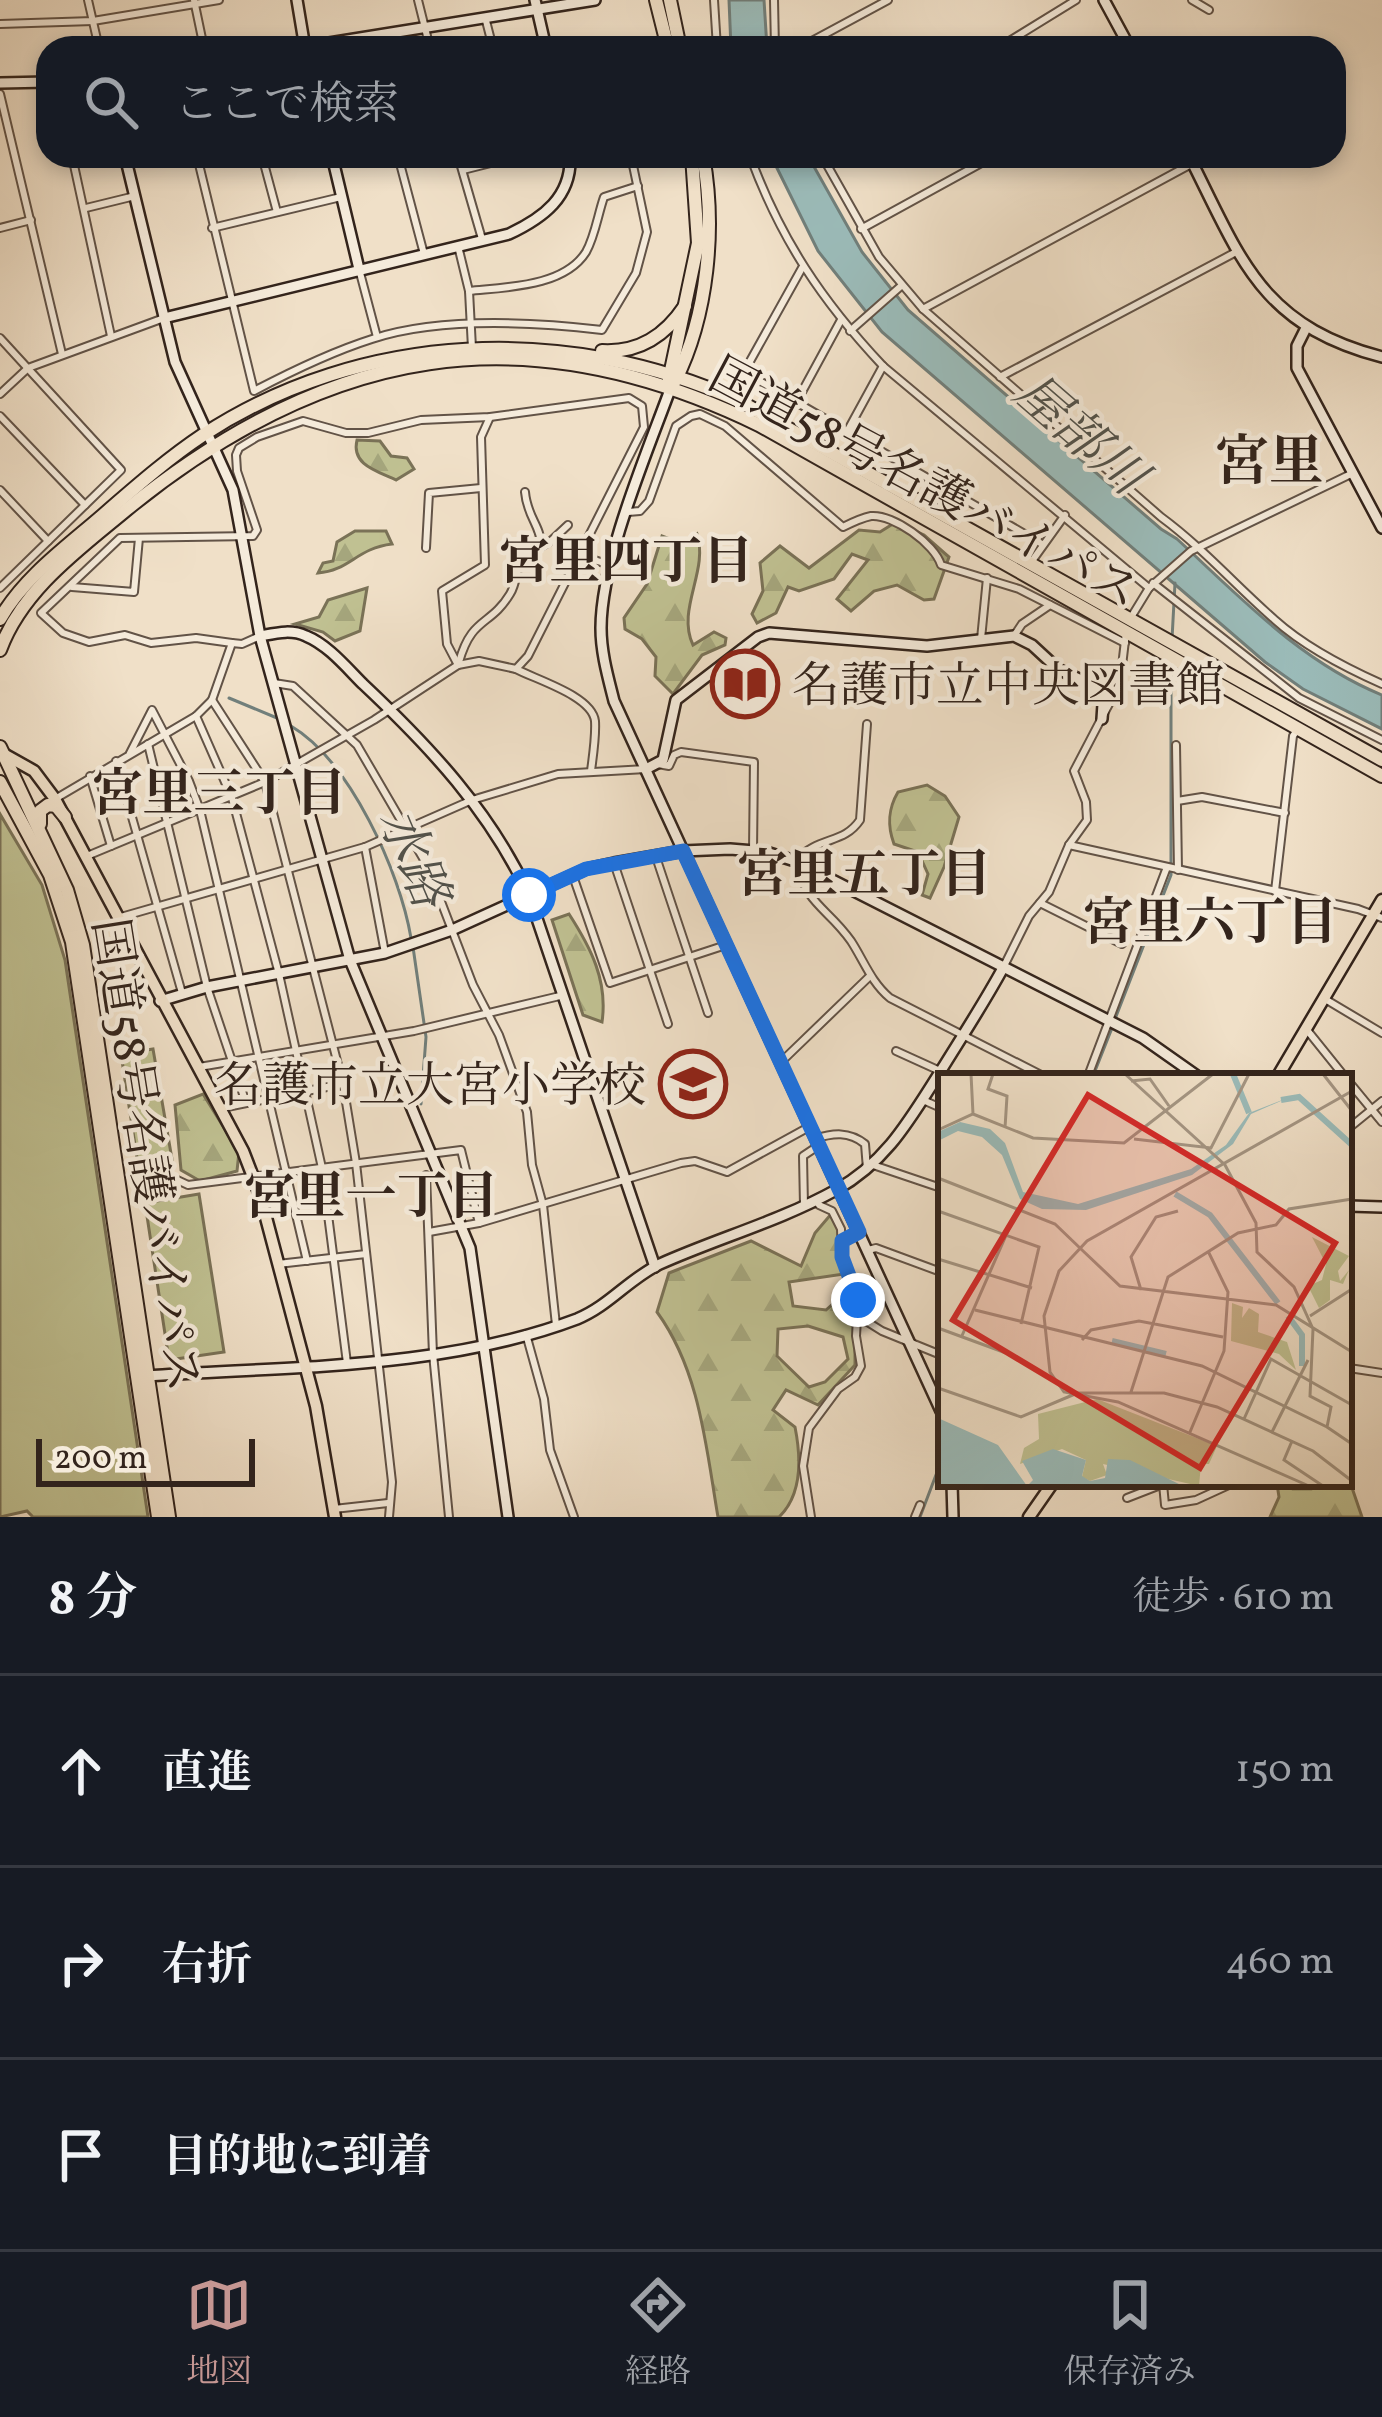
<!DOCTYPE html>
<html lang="ja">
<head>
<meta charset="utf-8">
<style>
	body { margin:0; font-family:Vollkorn,"Noto Serif JP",serif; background:#242831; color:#f1f3f6 }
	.scale { position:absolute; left:36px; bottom:30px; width:219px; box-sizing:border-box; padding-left:12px; border:6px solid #33241c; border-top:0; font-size:33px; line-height:42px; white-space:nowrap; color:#33241c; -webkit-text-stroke:9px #f5ebdb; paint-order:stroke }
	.stop { position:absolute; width:36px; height:36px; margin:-27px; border:9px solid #1a73e8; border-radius:50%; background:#fff }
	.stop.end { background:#1a73e8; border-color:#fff; box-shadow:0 3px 12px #0008 }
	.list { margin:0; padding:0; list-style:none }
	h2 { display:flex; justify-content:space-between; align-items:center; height:156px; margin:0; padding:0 48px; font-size:51px }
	h2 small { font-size:39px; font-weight:400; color:#9ea1a6 }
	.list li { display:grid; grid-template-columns:78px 1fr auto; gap:36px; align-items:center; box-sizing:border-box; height:192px; padding:0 48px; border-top:3px solid #363941 }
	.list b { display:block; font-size:45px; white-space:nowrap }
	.list em { font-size:39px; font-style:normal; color:#9ea1a6 }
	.icon { flex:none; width:66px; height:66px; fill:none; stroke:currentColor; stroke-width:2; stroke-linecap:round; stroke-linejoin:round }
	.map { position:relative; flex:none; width:1382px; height:1517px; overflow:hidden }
	.search { position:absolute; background:#171b24; box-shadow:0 6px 18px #0003; left:36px; right:36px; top:36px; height:132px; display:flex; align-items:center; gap:30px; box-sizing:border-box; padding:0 42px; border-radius:36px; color:#9ea1a6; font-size:45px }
	.sheet { height:732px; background:#171b24 }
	nav { display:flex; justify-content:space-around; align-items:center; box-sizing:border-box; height:168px; border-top:3px solid #363941; background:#171b24; font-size:33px; color:#9ea1a6 }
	nav a { display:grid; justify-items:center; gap:6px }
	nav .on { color:#c59692 }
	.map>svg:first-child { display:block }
	.forest { fill:url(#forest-firs); stroke:#7a7257; stroke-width:3; fill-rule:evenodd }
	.park { fill:#c0c192; stroke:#7a7257; stroke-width:3 }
	.water { fill:#9bbcba; stroke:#717f7b; stroke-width:3 }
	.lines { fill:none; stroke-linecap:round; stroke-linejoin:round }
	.stream { stroke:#717f7b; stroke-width:3 }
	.street-casing { stroke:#625347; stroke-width:10 }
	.secondary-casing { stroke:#33241c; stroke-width:14 }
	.primary-casing { stroke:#33241c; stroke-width:15 }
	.highway-casing { stroke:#33241c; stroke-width:16 }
	.street { stroke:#f5ebdb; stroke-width:6 }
	.secondary { stroke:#f5ebdb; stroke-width:9 }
	.primary { stroke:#f0e0c8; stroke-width:10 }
	.highway { stroke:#f0e0c8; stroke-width:12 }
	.route { stroke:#1a73e8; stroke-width:15 }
	.labels { text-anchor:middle; stroke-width:9; stroke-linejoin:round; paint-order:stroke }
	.street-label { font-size:48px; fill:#33241c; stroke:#f5ebdb }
	.poi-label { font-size:48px; fill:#33241c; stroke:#f5ebdb; text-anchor:start }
	.water-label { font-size:51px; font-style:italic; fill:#52524b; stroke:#f5ebdb }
	.neighbourhood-label { font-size:51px; font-weight:bold; fill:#33241c; stroke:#f5ebdb }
	.quarter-label { font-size:54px; font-weight:bold; fill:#33241c; stroke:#f5ebdb }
	.inset-river { fill:none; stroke:#9bbcba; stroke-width:6 }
	.inset-road { fill:none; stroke:#a49583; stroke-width:3 }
	.view { fill:#d62828; fill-opacity:0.15; stroke:#d62828; stroke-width:6 }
	.inset-edge { fill:none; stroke:#33241c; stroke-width:6 }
</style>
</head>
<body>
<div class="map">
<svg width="1382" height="1517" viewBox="0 0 1382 1517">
	<defs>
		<pattern id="forest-firs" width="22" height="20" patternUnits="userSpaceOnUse" patternTransform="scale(3)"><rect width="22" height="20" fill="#c0c192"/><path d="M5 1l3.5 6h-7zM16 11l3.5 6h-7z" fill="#a5a67d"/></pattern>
	</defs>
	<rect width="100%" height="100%" fill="#f0e0c8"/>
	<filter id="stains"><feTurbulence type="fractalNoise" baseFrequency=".00167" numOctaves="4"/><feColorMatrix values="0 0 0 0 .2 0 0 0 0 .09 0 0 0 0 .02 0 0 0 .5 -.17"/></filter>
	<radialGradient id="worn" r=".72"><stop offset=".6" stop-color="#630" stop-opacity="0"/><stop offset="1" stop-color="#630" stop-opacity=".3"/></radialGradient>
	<g class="forest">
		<path d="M357,440l23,1 11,15 16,2 7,11 -18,11c-19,-9 -45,-15 -39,-40z"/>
		<path d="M896,522l28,13 25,22 -15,42 -10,1 -27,-15 -23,6 -23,20 -14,-12 31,-39 -16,-6 -18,25 -35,12 -11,-4 -12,26 -19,10 -5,-9 11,-23 -3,-28 20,-17 29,22 50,-38 21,2z"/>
		<path d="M355,531h31l6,13c-35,4 -43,27 -74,29l5,-10 10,-2 4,-19z"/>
		<path d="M697,534c12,37 -21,75 -4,111l21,-13 12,6 -1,7 -23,10 -29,39 -18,-18 1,-19 -14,-18 -17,-10 -1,-11 23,-34 15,-48 21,8z"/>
		<path d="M367,588l-7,43 -25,10 -12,-9 -28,-8 24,-7 9,-17z"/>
		<path d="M927,785l18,11 14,21 -15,50 -14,31 -8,-3 6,-21 -10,-22 -24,-8c-7,-19 -6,-35 4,-52z"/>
		<path d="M569,914c22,34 39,67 33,108l-19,-7 -31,-95z"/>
		<path d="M203,1094l36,58 -2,19 -37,10 -19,-11 -6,-65z"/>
		<path d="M832,1213l6,10 6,51 -55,8 4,24 33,4 18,-16 11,8v63l-37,40 -32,-15 -13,20 22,17c6,30 8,67 -16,90h-61c-12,-70 -18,-146 -61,-205l12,-39 82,-32 50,25 14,-33zM808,1326l35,11 5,22 -23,23 -16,5 -32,-31 1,-27z"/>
		<path d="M1349,1479l13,38h-92l9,-20 -2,-13h72z"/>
	</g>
	<g class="park">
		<path d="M0,814l42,71 23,75 83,557h-115l-6,-6 -27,6z"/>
		<path d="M153,1049l20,116 -34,6 -18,-117z"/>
		<path d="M199,1194l25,158 -55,8 -24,-157z"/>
	</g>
	<g class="water">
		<path d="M729,0h35l3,48h-36z"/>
		<path d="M771,156h37l54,96 46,58 253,219 16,10c63,58 124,123 205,156v34l-79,-40 -38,-27 -383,-330 -64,-81z"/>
	</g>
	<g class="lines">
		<g class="stream">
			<path d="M1172,639l3,-56"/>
			<path d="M229,698l48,20"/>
			<path d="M291,726c59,35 109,146 120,212"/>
			<path d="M413,947l13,90 -5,67"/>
			<path d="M1115,1019l56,-144v-214"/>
			<path d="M1093,1076l19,-48"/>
			<path d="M920,1517l19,-50"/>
		</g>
		<defs>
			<g id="street">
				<path d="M88,0l11,48"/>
				<path d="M194,0l10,48"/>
				<path d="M418,0l12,48"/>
				<path d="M714,0l3,48"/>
				<path d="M774,0l1,48"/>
				<path d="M1192,0l17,10"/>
				<path d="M485,17l8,31"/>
				<path d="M0,24l93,-3 126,-21"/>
				<path d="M799,48l89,-48"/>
				<path d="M998,48l78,-48"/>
				<path d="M0,94l62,260"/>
				<path d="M72,156l39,180"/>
				<path d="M197,156l57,235c38,-20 77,-39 118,-52 67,-22 161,-17 230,-9l34,-57 11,-41 -16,-76"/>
				<path d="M262,156l15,56"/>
				<path d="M398,156l26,98"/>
				<path d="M458,156l24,83"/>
				<path d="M750,156c31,84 72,145 133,210l266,222"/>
				<path d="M822,156l57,101 44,52 238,208c42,31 75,69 114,103 30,27 71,48 107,64"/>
				<path d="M463,170l55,-14"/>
				<path d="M86,208l49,-12"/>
				<path d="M0,228l31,-8"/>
				<path d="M212,228l129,-31"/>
				<path d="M861,229l133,-73"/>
				<path d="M458,246l11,45 3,57"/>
				<path d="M802,268l-58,104 298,172"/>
				<path d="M359,269l18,68"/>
				<path d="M469,291c37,-4 95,-4 117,-39 9,-16 12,-38 18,-55l34,-11"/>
				<path d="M923,309l270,-146"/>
				<path d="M850,331l51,-45"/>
				<path d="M0,338l121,132 -121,118"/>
				<path d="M1000,377l238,-126"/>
				<path d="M0,394l28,-26 136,-50"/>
				<path d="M797,401l44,-81"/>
				<path d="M0,416l85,89"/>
				<path d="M848,430l35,-64"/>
				<path d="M0,490l48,51"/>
				<path d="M525,492c2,25 16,34 16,53"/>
				<path d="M628,512l12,-1 9,-10 27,-75 15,-10 9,-2 25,12 118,101c8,-4 18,-9 28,-11 22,-2 64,28 70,49l78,24 106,54"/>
				<path d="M426,548l3,-55 52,-5"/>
				<path d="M579,555l31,10"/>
				<path d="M1032,561l33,-46"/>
				<path d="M1153,583l146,115 83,42"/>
				<path d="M72,587l62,5 5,-54"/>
				<path d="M1130,619l19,-31 42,-37 162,-78"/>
				<path d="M1014,636l8,-12 28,-19"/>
				<path d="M981,639l6,-61"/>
				<path d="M459,662c13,-46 31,-35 51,-68 7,-11 6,-25 12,-36l29,-17 17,-16"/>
				<path d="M458,665l-11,-21 -5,-53 43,-26 -4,-128 9,-20"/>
				<path d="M516,669c21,11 76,27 79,52 1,16 -2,34 -4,50"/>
				<path d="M274,683l19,3 64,59 70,120 46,120 26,50 28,77 5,53 11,40 13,120"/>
				<path d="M212,700l53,82 78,302 13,79 36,319 -3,35"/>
				<path d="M196,716l36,82 47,176 43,194 25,195"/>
				<path d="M867,724l-7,96c-17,25 -40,15 -65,41 13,46 32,46 56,80 13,20 20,41 39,57l153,78"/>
				<path d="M148,744l59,243 39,116"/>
				<path d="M1176,745l2,125"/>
				<path d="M130,753l22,-43 37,71 11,29 107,451"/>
				<path d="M116,761l66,232"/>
				<path d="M658,764l11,2 5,-11 7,-3 73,10 -1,89"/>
				<path d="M90,776l21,70"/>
				<path d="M55,799l141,-83 16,-16 20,-57 10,1 18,-8"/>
				<path d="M1177,801l25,-4 83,16"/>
				<path d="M1069,845l289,64 24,9"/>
				<path d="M365,847l20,106"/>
				<path d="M87,856l178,-74 109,-62 84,-55 21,-4 37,8 12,-13 116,-229 -2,-21 -13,-8 -139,19 -69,3 -53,13h-22l-43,-12 -46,16 -18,11 -3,7 1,16 20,59 -4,6 -133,2 -79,75 22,20 26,9 36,-7 26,8 45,-5 36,5"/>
				<path d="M656,857l52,156"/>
				<path d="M614,863l54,161"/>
				<path d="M573,876l37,107 116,-38"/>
				<path d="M1275,891l18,-155 4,-6"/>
				<path d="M1040,903l82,41"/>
				<path d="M121,917l244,-70 107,-47 86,-26 88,-5"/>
				<path d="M1003,968l26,-52 20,-24 20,-47 18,-25 -1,-18 -12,-31 46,-88 6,-51"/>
				<path d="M1325,999l57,34"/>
				<path d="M1307,1030l37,46"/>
				<path d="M896,1051l44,20"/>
				<path d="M782,1061l88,-85"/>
				<path d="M199,1067l215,-36 150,-36"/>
				<path d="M1088,1076l79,-209"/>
				<path d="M1349,1082l33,40"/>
				<path d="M923,1100l18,8"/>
				<path d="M222,1108l120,-24"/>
				<path d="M1349,1128l33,-27"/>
				<path d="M814,1139c19,-6 35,-8 51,5l2,25"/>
				<path d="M873,1165l68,23"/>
				<path d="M426,1175l7,179 16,163"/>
				<path d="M173,1178l15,7 273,-35 18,73"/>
				<path d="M804,1206l-1,-50 15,-10"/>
				<path d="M429,1232l50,-9 202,-60 14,-2 32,11 82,-45"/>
				<path d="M868,1250l8,-2 65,24"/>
				<path d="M278,1264l88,-10"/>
				<path d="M858,1316l24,15 59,24"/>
				<path d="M1349,1325v13"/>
				<path d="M526,1334l18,65 6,51 24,67"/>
				<path d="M1349,1368l33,5"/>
				<path d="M1127,1498l36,-14 2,21 31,-5 35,-16"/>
				<path d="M334,1509l54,-6"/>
				<path d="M811,1517l-8,-51 6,-38 29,-39 17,-12 6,-11 -5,-30 2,-36 -16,-43 -1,-28 -9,-18 -13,-6 -3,-5"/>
				<path d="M915,1517l5,-12"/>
			</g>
			<g id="secondary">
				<path d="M297,0l8,48"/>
				<path d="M535,0l11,48"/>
				<path d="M1104,0l26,48"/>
				<path d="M298,48l297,-48"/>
				<path d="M0,83l48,-1"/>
				<path d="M125,156l50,206 58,128 27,146 90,324 120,288 38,269"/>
				<path d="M332,156l27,113"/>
				<path d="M1189,156c52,103 71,169 193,201"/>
				<path d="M164,318l345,-84c34,-16 63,-37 61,-78"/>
				<path d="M1306,328l-9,18v22l85,160"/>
				<path d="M671,387c-24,66 -70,173 -70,241 0,25 7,49 13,73l327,710"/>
				<path d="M260,636c16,-3 31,-7 46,0 22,9 40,31 57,48 67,63 127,127 166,211l126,372"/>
				<path d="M646,769l17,-9 13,-60 82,-63 11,-4 158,13 87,-10 18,9 26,24 36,17 9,18 -1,15"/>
				<path d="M160,1001l47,-14 178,-34 67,-23 134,-61 28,-6 69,-12 47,-2 36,3 29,9 348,177 54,38"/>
				<path d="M1349,1206l33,1"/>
				<path d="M146,1376c143,-10 296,-6 431,-57 32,-13 53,-41 83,-55 58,-26 120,-43 176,-74 52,-29 75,-73 106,-121 21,-34 42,-66 61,-101"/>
				<path d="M952,1484l1,33"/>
			</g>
			<g id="primary">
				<path d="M2,753l32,18 21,28 188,352 17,44 56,211 19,111"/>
				<path d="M1278,1076l104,-176"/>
				<path d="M1029,1517l23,-33"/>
			</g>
			<g id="highway">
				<path d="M656,0l12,48"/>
				<path d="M670,0l10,48"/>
				<path d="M602,351c37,2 63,-15 83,-45"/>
				<path d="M669,380l29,-137 -6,-87"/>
				<path d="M675,381c33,-66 41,-153 28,-225"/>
				<path d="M0,619c26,-45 72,-76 110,-110 30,-26 60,-52 93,-74 159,-104 365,-112 536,-34l643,359"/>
				<path d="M0,650c22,-60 78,-100 126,-140 200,-163 397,-200 633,-85l623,351"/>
				<path d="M0,747l67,143 16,55 86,572"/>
				<path d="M0,782l50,93 22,67 86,575"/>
				<path d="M40,824v-13l8,-6 8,1 9,11"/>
			</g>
		</defs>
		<use href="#street" class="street-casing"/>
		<use href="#secondary" class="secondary-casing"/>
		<use href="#primary" class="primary-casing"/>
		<use href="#highway" class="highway-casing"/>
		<use href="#street" class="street"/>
		<use href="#secondary" class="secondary"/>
		<use href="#primary" class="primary"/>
		<use href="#highway" class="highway"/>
	</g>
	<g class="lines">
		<path class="route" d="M529,895l57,-26 97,-18 176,381 -17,9v16l16,43"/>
	</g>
	<defs>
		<symbol id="library-ring" viewBox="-11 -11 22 22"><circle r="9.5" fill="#f5ebdb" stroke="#8f2418" stroke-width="1.5"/><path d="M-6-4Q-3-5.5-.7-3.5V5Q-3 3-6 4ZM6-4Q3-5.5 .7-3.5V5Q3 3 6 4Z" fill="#8f2418"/></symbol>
		<symbol id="school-ring" viewBox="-11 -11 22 22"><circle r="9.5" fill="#f5ebdb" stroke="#8f2418" stroke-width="1.5"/><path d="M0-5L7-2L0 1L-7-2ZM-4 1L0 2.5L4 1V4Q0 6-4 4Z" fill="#8f2418"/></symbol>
	</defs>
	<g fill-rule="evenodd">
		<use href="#library-ring" x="707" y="646" width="76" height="76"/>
		<use href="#school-ring" x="655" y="1046" width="76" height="76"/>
	</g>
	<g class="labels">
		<g class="street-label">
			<text transform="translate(925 482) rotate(28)" y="17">国道58号名護バイパス</text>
			<text transform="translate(148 1155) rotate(81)" y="17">国道58号名護バイパス</text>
		</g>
		<g class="poi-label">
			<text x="792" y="701">名護市立中央図書館</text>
			<text x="646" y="1101" text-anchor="end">名護市立大宮小学校</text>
		</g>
		<g class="water-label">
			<text transform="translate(1081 433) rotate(41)" y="18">屋部川</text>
			<text transform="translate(415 857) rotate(67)" y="18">水路</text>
		</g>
		<g class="neighbourhood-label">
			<text x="626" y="578">宮里四丁目</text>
			<text x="219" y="810">宮里三丁目</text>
			<text x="864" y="891">宮里五丁目</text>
			<text x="1210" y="939">宮里六丁目</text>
			<text x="371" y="1213">宮里一丁目</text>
		</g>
		<g class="quarter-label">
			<text x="1269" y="479">宮里</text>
		</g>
	</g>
	<g transform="translate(938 1073)">
		<rect width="414" height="414" fill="#f0e0c8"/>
		<path d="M374,164l37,19 -11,15 2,10 9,-11 -6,14 -13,-4v20l-11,8 -11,-22 14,-6 4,-16zM294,230l11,4 -1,11 7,-10 10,6 -1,18 29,10 9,28 -17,-16 -48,-13z" fill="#c0c192"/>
		<path d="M159,326l120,47 -8,18h-8l-2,22 -96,-22 4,11 -17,6 -8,-4 4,-17 -24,-11 -42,15 4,-16 15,-9 -1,-25z" fill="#c0c192"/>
		<path d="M352,24l-39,17 -18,30 -41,31 -106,35 -44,-1 -22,-10 -18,-44 -20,-18 -24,-6 -20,10v-9l22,-10 30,7 15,14 18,49 55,12 113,-35 35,-24 23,-32zM0,345l60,27 29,41 6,-6 -11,-19 31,-12 33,11 -4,16 8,5 15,-3 3,-19 22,1 53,26h-245z" fill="#9bbcba"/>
		<path class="inset-river" d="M295,1l16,39M343,27l18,-3 53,48M237,121l35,21 68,88M350,243l14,19v31M174,268l54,13"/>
		<path class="inset-road" d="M33,1l2,40M55,1l-5,15 19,7 -2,32M187,1l100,91 31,58 1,29 37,35 19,42 -3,67 21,11 -4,20 25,17M385,1l29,37M193,8l19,-2 19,27M0,57l35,-16 60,24 91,5 89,-69M196,66l77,9 38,-74M0,105l117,46 26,25M0,138l101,36 -18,77M143,176l39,37 156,19 76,47M0,186l94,29M203,217l-10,-33 25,-40 22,-6M37,237l227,56 125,61M372,243l42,-27M0,255l68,25M23,265l57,-130M144,267l9,-10 48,-9 84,16M0,315l83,29 54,-23M193,319l37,-115 70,-44 38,-8 13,-16 63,-10M137,320h89l53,14 96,44 39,30M306,346l27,-60 81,46M252,359l34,-81 4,-59 -20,-41M334,359l36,-72M354,368l-8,19 39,26M371,413l-191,-84 -54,-10 -14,-20 -6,-56 15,-45 28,-30 265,-150"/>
		<path class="view" d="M150,22l247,148 -135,225 -247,-148z"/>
		<rect width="414" height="414" class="inset-edge"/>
	</g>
	<rect width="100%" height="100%" filter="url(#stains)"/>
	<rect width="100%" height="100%" fill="url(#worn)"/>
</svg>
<div class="scale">200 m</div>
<div class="stop" style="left:529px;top:895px"></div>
<div class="stop end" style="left:858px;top:1300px"></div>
<div class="search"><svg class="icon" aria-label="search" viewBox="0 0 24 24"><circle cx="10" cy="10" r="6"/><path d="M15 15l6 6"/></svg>ここで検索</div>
</div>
<section class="sheet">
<h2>8 分<small>徒歩 · 610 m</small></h2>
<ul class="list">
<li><svg class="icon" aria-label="ahead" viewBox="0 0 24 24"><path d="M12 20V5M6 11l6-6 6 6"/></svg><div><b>直進</b></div><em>150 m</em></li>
<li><svg class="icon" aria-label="right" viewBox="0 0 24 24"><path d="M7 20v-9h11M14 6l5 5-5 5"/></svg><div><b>右折</b></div><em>460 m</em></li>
<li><svg class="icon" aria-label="arrive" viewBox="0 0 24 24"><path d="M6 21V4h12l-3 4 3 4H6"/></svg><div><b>目的地に到着</b></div></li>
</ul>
</section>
<nav>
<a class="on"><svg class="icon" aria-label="map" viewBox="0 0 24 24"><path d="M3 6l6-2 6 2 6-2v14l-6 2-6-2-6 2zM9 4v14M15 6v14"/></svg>地図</a>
<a><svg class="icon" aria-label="directions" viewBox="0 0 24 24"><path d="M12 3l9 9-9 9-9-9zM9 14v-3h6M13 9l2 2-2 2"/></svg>経路</a>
<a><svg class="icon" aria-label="saved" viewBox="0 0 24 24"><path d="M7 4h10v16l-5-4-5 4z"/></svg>保存済み</a>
</nav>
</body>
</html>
